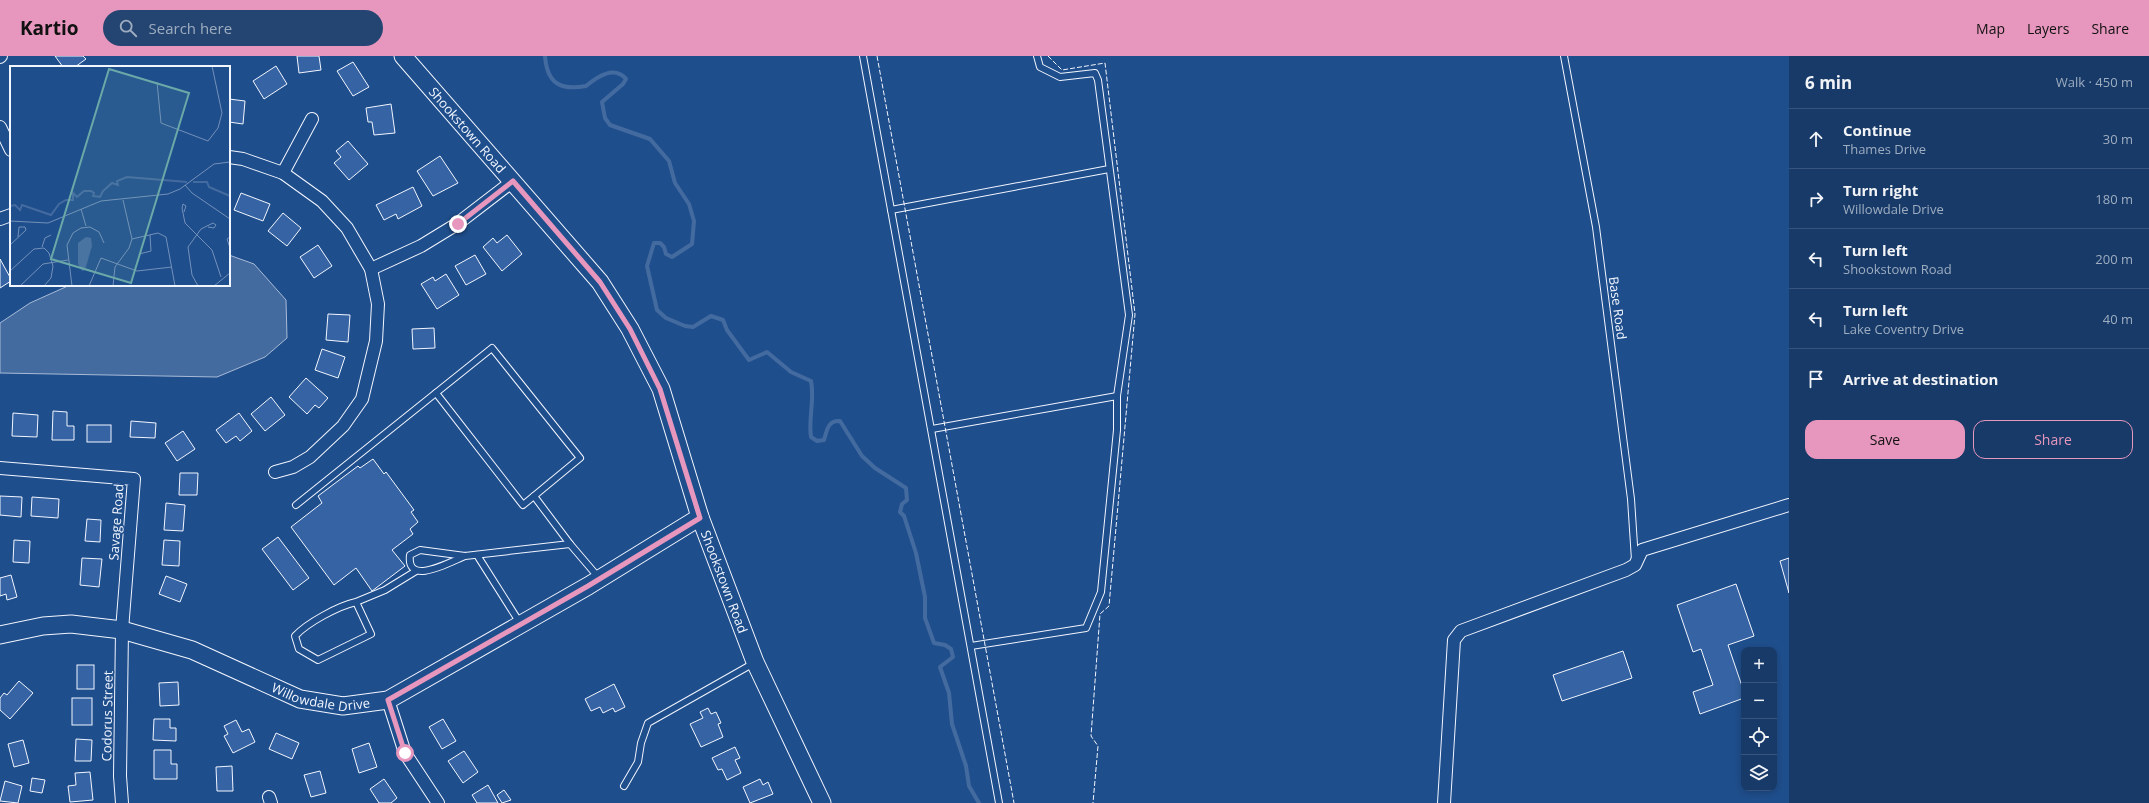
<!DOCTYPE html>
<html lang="en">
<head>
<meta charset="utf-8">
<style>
	body { margin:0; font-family:"Open Sans",sans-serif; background:#244571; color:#f1f3f6 }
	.controls { position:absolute; right:12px; bottom:12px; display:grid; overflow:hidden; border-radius:8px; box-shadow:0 2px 6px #0003 }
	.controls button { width:36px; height:36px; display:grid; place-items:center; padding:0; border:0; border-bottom:1px solid #36547d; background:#173a69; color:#f1f3f6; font:20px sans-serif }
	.stop { position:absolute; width:12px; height:12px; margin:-9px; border:3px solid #e797bd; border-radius:50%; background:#fff }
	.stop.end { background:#e797bd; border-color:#fff; box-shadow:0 1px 4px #0008 }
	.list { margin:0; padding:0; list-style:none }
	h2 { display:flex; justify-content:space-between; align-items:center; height:52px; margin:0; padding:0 16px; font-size:17px }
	h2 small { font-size:13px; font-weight:400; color:#9eadc0 }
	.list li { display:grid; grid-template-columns:26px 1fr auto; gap:12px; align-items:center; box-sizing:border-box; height:60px; padding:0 16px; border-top:1px solid #36547d }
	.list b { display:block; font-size:15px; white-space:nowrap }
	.list p { margin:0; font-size:13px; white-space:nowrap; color:#9eadc0 }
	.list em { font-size:13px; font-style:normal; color:#9eadc0 }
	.actions { display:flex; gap:8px; padding:12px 16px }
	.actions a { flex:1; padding:9px 0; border:1px solid #e797bd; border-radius:12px; text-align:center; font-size:14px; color:#e797bd }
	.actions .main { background:#e797bd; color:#111 }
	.icon { flex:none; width:22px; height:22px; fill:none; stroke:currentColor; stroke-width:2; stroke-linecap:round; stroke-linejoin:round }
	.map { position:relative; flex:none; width:1789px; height:747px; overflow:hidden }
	header { display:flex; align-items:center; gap:24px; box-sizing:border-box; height:56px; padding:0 20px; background:#e797bd; color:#111 }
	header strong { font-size:19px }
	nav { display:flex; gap:22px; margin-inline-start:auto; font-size:14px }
	.search { width:280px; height:36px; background:#244571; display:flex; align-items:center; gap:10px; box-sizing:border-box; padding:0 14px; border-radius:22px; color:#9eadc0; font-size:15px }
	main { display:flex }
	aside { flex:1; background:#173a69 }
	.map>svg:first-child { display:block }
	.water { fill:#446ba0; stroke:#a8bbd7 }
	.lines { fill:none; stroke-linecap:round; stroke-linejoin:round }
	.stream { stroke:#446ba0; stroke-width:4 }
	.building { fill:#3563a3; stroke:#f2f6ff }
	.lane-casing { stroke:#f2f6ff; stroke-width:8 }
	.street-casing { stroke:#f2f6ff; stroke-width:14 }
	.secondary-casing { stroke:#f2f6ff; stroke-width:19 }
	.lane { stroke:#1f4e8c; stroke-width:6 }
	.street { stroke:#1f4e8c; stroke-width:12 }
	.secondary { stroke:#1f4e8c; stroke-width:17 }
	.fence { stroke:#f2f6ff; stroke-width:1; stroke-dasharray:5 2; stroke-linecap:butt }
	.route { stroke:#e797bd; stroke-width:5 }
	.labels { text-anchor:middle; stroke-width:3; stroke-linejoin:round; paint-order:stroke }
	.street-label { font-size:13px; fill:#f2f6ff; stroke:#1f4e8c }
	.inset-river { fill:none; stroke:#446ba0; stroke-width:2 }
	.inset-road { fill:none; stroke:#7391ba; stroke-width:1 }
	.view { fill:#6aa9a8; fill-opacity:0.15; stroke:#6aa9a8; stroke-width:2 }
	.inset-edge { fill:none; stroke:#f2f6ff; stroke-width:2 }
</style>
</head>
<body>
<header>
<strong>Kartio</strong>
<div class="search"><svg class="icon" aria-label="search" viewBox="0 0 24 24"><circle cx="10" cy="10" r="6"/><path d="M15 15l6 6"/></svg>Search here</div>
<nav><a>Map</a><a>Layers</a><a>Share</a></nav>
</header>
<main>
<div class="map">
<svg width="1789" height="747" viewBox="0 0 1789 747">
	<rect width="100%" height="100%" fill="#1f4e8c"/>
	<path class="water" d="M229,199l25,9 32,36 1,38 -22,19 -48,20 -217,-4v-50l30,-20 40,-18h159z"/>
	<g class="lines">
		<path class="stream" d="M545,0c2,27 15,35 41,30 11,-9 28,-21 40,-7l-3,5 -21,18 3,16 5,7 40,14 19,22 6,22 14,21 5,17 -2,23 -20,13 -6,-3 -2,-7 -4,-4h-6l-7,23 10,44 9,8 19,8 8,1 18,-11 12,4 4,10 22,30 18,-8 24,20 20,9c4,20 -3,37 0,56l6,4 7,-1c3,-10 4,-20 16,-19l22,35 13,12 31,20 1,12 -5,4 -2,8 4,4 12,37 9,44v21l9,25 11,2 6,4 2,8 -13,10 9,26 3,31 14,42 3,20 10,17"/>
	</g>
	<g class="building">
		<path d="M55,0h28l3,3 -11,8h-12z"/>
		<path d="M297,0h22l2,14 -22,3z"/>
		<path d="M353,6l16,25 -16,9 -16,-25z"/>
		<path d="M276,10l11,18 -23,15 -11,-18z"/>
		<path d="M229,43l16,2 -2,23 -14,-2z"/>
		<path d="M391,48l4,29 -21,2 -2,-13h-4l-2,-14z"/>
		<path d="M348,85l20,23 -19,16 -15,-17 7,-6 -5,-6z"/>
		<path d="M440,100l18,27 -25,13 -16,-25z"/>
		<path d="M413,131l9,19 -24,13 -2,-5 -12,6 -8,-15z"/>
		<path d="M241,137l29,11 -7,17 -29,-11z"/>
		<path d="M283,157l18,15 -14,18 -19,-15z"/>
		<path d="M507,179l15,19 -20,17 -19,-24 10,-9 4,5z"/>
		<path d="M318,189l14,21 -18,12 -14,-21z"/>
		<path d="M475,199l11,19 -20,11 -11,-19z"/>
		<path d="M0,203l11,20v2l-11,7z"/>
		<path d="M446,218l13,21 -22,14 -16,-25 12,-7 2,4z"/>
		<path d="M328,258l22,1 -2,27 -22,-2z"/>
		<path d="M434,272l1,20 -22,1 -1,-20z"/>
		<path d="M322,293l23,8 -7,21 -23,-8z"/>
		<path d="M306,322l22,20 -9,10 -4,-3 -8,9 -18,-17z"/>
		<path d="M271,341l14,18 -20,16 -14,-17z"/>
		<path d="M53,355l14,1v14h7v14h-22z"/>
		<path d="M13,357l25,2 -1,22 -25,-1z"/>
		<path d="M239,357l13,18 -12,10 -4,-5 -10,7 -10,-13z"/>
		<path d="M131,365l25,2 -1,15 -25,-1z"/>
		<rect x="87" y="369" width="24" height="17"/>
		<path d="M183,375l12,18 -18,12 -12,-18z"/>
		<path d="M373,403l11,15 2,-2 28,38 -3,2 7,10 -8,7 3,5 -21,16 13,16 -33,25 -16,-23 -22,17 -43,-58 31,-24 -4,-7 40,-30 2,2z"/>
		<path d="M180,417h18l-1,22h-18z"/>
		<path d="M0,440l22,1 -1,20 -21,-2z"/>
		<path d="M32,441l27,2 -1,19 -27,-2z"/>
		<path d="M166,447l19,2 -2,26 -19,-1z"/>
		<path d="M87,463l14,1 -1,22 -15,-1z"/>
		<path d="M278,481l31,41 -16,12 -31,-41z"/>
		<path d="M14,484l16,1 -1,22 -16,-1z"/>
		<path d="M164,484l16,1 -1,25 -17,-1z"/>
		<path d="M82,502l20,1 -3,28 -19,-2z"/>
		<path d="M1789,502v35l-9,-32z"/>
		<path d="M11,519l6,22 -10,3 -1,-6 -6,2v-18z"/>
		<path d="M166,520l21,8 -7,18 -21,-8z"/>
		<path d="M1736,528l18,52 -26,9 16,47v6l-44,16 -7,-22 20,-7 -12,-36 -8,3 -16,-47z"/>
		<path d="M1623,595l9,27 -70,23 -9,-26z"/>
		<rect x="77" y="609" width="17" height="24"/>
		<path d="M19,625l14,12 -23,26 -10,-9v-12l4,-5 3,2z"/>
		<path d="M178,626l1,23 -19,1 -1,-23z"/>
		<path d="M614,628l11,23 -10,5 -2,-4 -10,5 -3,-6 -9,4 -6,-12z"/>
		<rect x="72" y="642" width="20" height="27"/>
		<path d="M708,652l3,6 5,-2 5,11 -3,1 5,13 -22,10 -11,-23 13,-6 -3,-6z"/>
		<path d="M154,663h16v9h6v13l-23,-1z"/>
		<path d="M443,663l13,22 -14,8 -13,-22z"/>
		<path d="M236,664l6,12 7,-3 6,13 -22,11 -9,-17 4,-2 -4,-8z"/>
		<path d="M276,677l23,10 -7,16 -23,-10z"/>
		<path d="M76,683l16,1 -1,21h-16z"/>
		<path d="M23,684l6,23 -15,4 -6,-23z"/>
		<path d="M369,687l8,24 -18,6 -7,-24z"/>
		<path d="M735,691l5,11 -5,2 6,13 -14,7 -5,-11 -4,1 -6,-12z"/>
		<path d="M154,694h17v14h6v15h-23z"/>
		<path d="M464,695l14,21 -15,11 -15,-22z"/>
		<path d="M232,710l1,25h-16l-1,-24z"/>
		<path d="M320,715l6,22 -15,4 -7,-22z"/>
		<path d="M90,716l3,28 -23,2 -2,-16 8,-1 -1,-12z"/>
		<path d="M32,722l13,2 -3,13 -12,-2z"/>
		<path d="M384,723l13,19 -6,5h-12l-9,-14z"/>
		<path d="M760,723l3,6 5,-3 5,12 -23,9 -7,-16z"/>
		<path d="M5,725l17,5 -4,17 -18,-2z"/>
		<path d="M488,729l10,18h-21l-5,-8z"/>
		<path d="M504,734l7,10 -9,3 -5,-8z"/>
	</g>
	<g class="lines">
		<defs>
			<g id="lane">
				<path d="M863,0l136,747"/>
				<path d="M1564,0l32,171 35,272 4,61"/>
				<path d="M891,154l218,-41"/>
				<path d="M436,337l87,112 11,-9"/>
				<path d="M932,373l185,-33"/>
				<path d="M296,449l196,-157 88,110 -46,38 36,48"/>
				<path d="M477,499l43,68"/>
				<path d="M465,500c-15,6 -59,31 -55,-1l10,-5 45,6 105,-12 29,34"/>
				<path d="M356,546c-18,4 -49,21 -61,34l4,13 19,11 53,-26 -15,-32 29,-12 31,-19"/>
				<path d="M971,590l115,-18 15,-36 16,-162v-34l12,-81 -31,-235 -3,-7 -35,4 -20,-10 -3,-11"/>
				<path d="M624,730l14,-24 3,-19 7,-20 106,-60"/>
			</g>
			<g id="street">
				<path d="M0,1l1,-1"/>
				<path d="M0,71l11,23"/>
				<path d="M229,101l14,2 40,14 39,28 25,27 24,41 7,35 -2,37 -14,58 -19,27 -33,31 -17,10 -18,5"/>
				<path d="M283,117l29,-54"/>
				<path d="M0,163l11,-4"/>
				<path d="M371,213l50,-23 36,-22 56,-43"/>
				<path d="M0,412l134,11 -12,151 -2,146 2,27"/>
				<path d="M388,644l17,53 33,50"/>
				<path d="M269,741l2,6"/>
				<path d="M1444,747l10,-163 7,-9 165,-61 9,-5 7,-15 147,-45"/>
			</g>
			<g id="secondary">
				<path id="s1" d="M403,0l197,226 30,47 31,60 39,128 55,145 67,141"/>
				<path id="s2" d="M0,579l43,-9 28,-2 51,6 70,20 108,49 43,7 45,-6 200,-114 112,-69"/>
			</g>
		</defs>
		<use href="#lane" class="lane-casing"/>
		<use href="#street" class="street-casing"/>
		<use href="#secondary" class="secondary-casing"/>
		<use href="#lane" class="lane"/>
		<use href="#street" class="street"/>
		<use href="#secondary" class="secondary"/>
		<g class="fence">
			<path d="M877,0l137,747"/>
			<path d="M1048,0l14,14 43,-7 30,251 -26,292 -9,8 -9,122 7,10 -5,57"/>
		</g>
	</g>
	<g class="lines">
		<path class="route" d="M405,697l-17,-53 200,-114 112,-68 -40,-129 -30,-60 -30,-47 -87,-101 -55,43"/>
	</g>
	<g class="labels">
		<g class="street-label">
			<text dy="5" stroke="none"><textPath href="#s1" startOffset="98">Shookstown Road</textPath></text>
			<text transform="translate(1618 252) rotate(82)" y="5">Base Road</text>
			<text transform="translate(116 466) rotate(-86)" y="5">Savage Road</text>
			<text dy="5" stroke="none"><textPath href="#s1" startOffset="626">Shookstown Road</textPath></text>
			<text dy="5" stroke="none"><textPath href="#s2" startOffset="335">Willowdale Drive</textPath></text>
			<text transform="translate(107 660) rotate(-89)" y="5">Codorus Street</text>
		</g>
	</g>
	<g transform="translate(10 10)">
		<rect width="220" height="220" fill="#1f4e8c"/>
		<path d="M76,171l5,1 1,8 -7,24 -3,1 -4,-7v-21z" fill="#446ba0"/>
		<path class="inset-river" d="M183,116h14l2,5 21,9M0,140l5,-1 5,5 2,-5 29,10 8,-11 7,-4h7v-7l4,4 7,-6h7l3,2 -1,3 7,1 3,-6 9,-8 6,2 -1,-4 10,-4 60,5"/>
		<path class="inset-road" d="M147,16l4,41 47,18 10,-13 4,-15 -10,-47M175,119l7,8 38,26M71,143l5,17M174,146l2,-6 -3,-2 -1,4 3,15 27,27 9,27M0,155l38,2 53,-22 67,-7 12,-5 34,-25 16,-2M220,171l-3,2 3,9M122,173l26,-6 8,4 9,49M0,179l16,-15 -1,-3h-6l-1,10M32,181l3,-9 6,-3M129,188l12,-3 -1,-16M0,205l24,-22 10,-1 5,5 4,13 -2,12 -7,8M10,220l23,-22 25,-4M62,220l-5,-41 6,-12 8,-5 9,-1 9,5 5,11M79,220l12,-28 36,13 35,-4M103,220l2,-19 14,-19 3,-9 -9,-39M188,220l-6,-11 -4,-28 13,-18 12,-6 3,2 -2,3 -6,-1M204,220l16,-13"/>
		<path class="view" d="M99,3l80,24 -58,190 -80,-24z"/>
		<rect width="220" height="220" class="inset-edge"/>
	</g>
</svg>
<div class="controls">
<button>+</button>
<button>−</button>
<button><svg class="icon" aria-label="locate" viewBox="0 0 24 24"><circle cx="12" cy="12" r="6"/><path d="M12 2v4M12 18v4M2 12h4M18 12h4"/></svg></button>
<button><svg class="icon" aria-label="layers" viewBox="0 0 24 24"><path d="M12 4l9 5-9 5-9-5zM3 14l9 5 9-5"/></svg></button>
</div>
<div class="stop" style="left:405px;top:697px"></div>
<div class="stop end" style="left:458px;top:168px"></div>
</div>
<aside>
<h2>6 min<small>Walk · 450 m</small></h2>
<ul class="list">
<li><svg class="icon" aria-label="ahead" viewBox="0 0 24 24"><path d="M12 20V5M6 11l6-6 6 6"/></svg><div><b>Continue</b><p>Thames Drive</p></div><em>30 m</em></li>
<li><svg class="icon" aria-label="right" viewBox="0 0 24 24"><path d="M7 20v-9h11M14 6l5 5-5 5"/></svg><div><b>Turn right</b><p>Willowdale Drive</p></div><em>180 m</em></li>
<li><svg class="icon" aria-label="left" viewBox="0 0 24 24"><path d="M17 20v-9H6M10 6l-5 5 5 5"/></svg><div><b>Turn left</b><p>Shookstown Road</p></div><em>200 m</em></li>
<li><svg class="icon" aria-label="left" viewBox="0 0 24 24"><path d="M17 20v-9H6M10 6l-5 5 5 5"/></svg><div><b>Turn left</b><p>Lake Coventry Drive</p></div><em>40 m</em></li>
<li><svg class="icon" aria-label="arrive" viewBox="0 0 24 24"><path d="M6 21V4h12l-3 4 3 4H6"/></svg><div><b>Arrive at destination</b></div></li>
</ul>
<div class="actions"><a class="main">Save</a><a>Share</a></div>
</aside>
</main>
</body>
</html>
